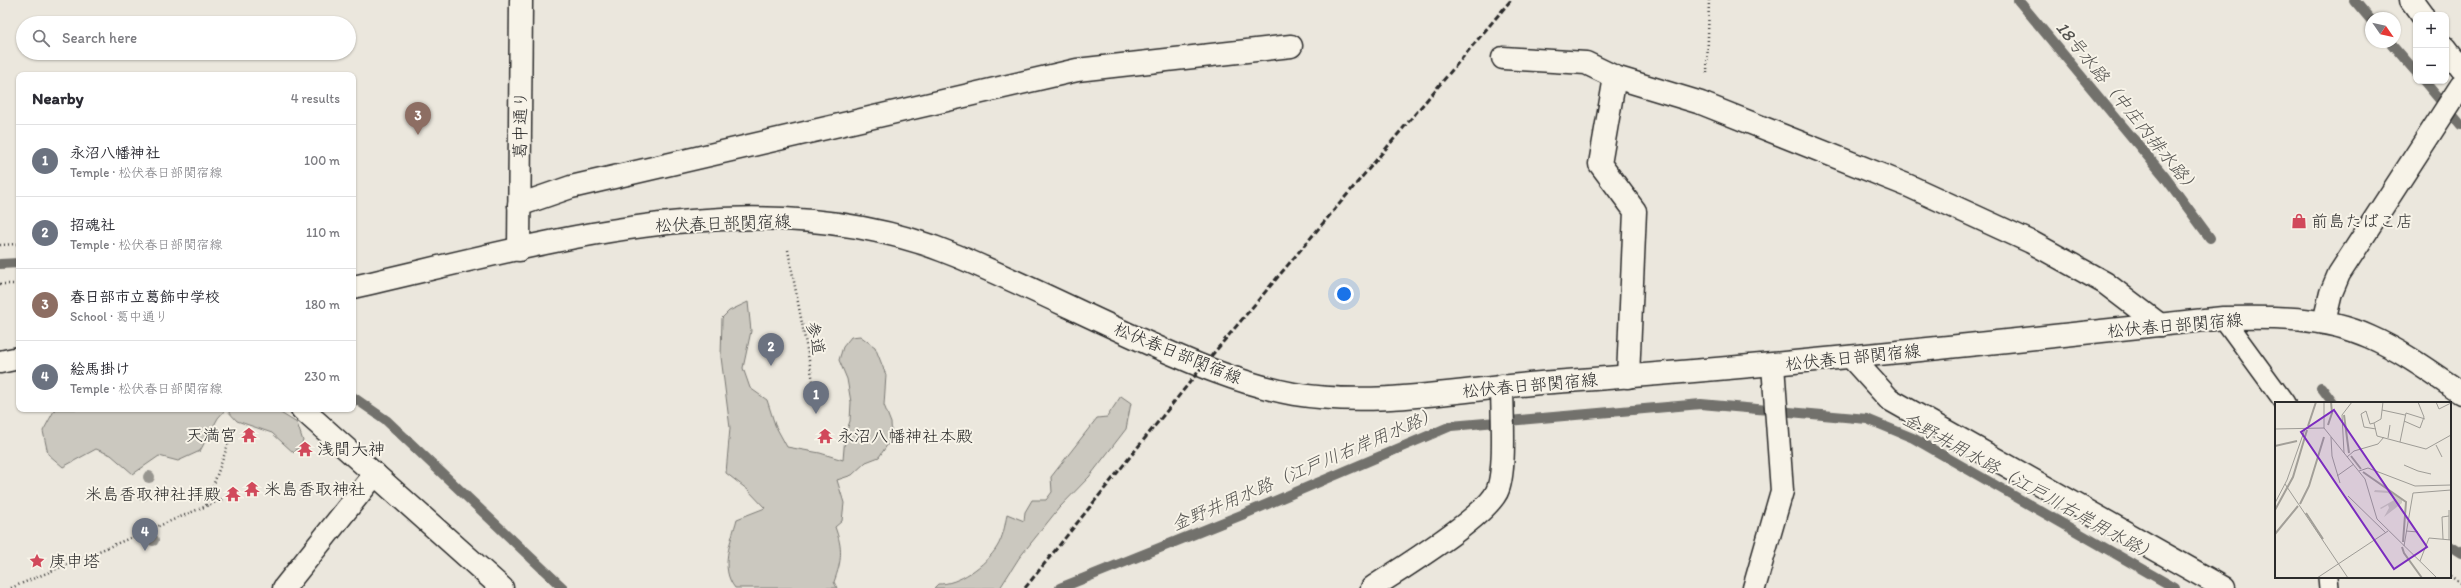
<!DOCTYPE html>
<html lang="en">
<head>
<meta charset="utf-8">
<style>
	body { margin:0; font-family:Itim,"Klee One",sans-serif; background:#f2f2f3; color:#2b2b33 }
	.controls { position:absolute; right:12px; top:12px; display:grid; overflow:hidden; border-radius:8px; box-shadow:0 1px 3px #0004 }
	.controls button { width:36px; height:36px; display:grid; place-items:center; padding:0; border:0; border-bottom:1px solid #e1e1e2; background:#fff; color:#2b2b33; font:20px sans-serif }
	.compass { position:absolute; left:2365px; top:12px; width:36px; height:36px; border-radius:50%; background:#fff; box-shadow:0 1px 3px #0004; rotate:124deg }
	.you { position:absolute; left:1344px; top:294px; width:14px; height:14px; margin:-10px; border:3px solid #fff; border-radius:50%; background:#1a73e8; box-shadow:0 0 0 6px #1a73e833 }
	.badge { display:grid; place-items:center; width:26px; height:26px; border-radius:50%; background:#db2777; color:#fff; font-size:13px; font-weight:700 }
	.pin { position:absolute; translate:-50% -33px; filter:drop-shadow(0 1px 2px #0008) }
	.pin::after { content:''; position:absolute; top:21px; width:14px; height:12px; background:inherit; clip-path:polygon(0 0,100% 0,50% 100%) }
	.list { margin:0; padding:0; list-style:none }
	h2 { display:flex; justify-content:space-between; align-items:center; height:52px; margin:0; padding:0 16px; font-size:17px }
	h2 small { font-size:13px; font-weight:400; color:#7c7c81 }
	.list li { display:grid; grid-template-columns:26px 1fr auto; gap:12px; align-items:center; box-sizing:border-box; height:72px; padding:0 16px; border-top:1px solid #e1e1e2 }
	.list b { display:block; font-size:15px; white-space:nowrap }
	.list p { margin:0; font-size:13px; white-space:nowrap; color:#7c7c81 }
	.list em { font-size:13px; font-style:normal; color:#7c7c81 }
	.icon { flex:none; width:22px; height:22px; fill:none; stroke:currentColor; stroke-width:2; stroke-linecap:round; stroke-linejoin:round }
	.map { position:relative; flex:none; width:2461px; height:588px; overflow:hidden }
	.search { position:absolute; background:#fff; box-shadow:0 1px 3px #0004; left:16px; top:16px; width:340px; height:44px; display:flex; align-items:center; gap:10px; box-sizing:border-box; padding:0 14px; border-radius:22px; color:#7c7c81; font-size:15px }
	.panel { position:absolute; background:#fff; box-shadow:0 1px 3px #0004; left:16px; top:72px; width:340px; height:340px; border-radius:8px }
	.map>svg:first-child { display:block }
	.green { fill:#cbc8bf; stroke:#7b7a75 }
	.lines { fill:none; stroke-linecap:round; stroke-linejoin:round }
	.stream { stroke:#72716c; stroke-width:10 }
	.lane-casing { stroke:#2b2b2b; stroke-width:22 }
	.street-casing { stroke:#2b2b2b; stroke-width:25 }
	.secondary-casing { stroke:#2b2b2b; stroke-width:25 }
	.primary-casing { stroke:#2b2b2b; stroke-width:25 }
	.path { stroke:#2b2b2b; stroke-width:2.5; stroke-dasharray:1 3; stroke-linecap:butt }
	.lane { stroke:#f7f3e8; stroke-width:19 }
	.street { stroke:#f7f3e8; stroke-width:22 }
	.secondary { stroke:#f7f3e8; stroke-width:22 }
	.primary { stroke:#f7f3e8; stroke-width:22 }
	.rail { stroke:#2b2b2b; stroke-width:3; stroke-dasharray:6 3; stroke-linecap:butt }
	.tree { fill:#97958f }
	.labels { text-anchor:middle; stroke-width:4; stroke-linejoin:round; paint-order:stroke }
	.street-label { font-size:17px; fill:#2b2b2b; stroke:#f7f3e8 }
	.poi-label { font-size:17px; fill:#2b2b2b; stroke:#f7f3e8; text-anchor:start }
	.water-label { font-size:18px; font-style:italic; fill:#555451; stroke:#f7f3e8 }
	.inset-river { fill:none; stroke:#a29f98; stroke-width:2 }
	.inset-road { fill:none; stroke:#9e9c96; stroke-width:1 }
	.view { fill:#7b2cbf; fill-opacity:0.15; stroke:#7b2cbf; stroke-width:2 }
	.inset-edge { fill:none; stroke:#2b2b2b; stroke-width:2 }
</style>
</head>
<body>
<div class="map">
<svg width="2461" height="588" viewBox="0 0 2461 588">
	<rect width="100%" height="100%" fill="#ebe7dd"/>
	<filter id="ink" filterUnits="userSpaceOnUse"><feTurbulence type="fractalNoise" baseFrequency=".025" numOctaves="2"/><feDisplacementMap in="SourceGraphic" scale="8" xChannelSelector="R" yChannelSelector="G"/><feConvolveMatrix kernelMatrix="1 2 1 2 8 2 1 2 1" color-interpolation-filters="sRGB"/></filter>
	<g filter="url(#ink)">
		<g class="green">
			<path d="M748,302l3,29 -8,37 7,20 17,12 8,25 12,22 33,6 23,7 2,-24 5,-15 1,-19 -4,-23 -8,-19 4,-13 8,-10 9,-1 15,11 11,28 -2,30 7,18 1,15 -13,19 -13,5 -14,13 -15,5 7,23 -2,18 -7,6c8,22 7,33 -1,55l3,6h-102c-16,-20 -4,-47 2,-69l28,-11 -17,-18 -22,-17 4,-45 -9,-71 1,-39 7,-7z"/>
			<path d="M1121,396l10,7 -5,26 -37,48 -30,31 -40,50 -19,30h-66l4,-4c20,1 48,-19 59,-37 6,-10 8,-21 10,-33l17,7 1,-9 7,-12h14l6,-8 -1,-15 46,-59 10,-1z"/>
			<path d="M55,409h207l17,3 18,11 6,18 -9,12 -22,-20 -35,-12 -11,-12 -8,9 -18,33 -22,10 -19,-5 -26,18 -22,-19 -15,-6 -33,18 -15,-13 -5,-23z"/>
		</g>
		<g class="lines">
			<g class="stream">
				<path d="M2018,0l147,177 45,61"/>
				<path d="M2354,0l17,20"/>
				<path d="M2390,42l26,30"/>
				<path d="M2424,81l37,44"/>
				<path d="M0,264l19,-1"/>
				<path d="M2321,387l12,16"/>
				<path d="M353,397l33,23 177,168"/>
				<path d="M2450,546l11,7"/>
				<path d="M1060,588l184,-74 207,-88 250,-22 166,15 46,19 262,150"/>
			</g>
			<defs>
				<g id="lane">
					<path d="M2223,318l62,85"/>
					<path d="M2328,577l1,11"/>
				</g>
				<g id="street">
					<path d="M2411,0l11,15"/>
					<path d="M2446,48l15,20"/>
					<path d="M1503,58l83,5 29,14 86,26 208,83 122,56 74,41 55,42"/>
					<path d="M1615,77l-15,87 35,47 -7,166"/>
					<path d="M519,205l52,-18 506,-117 214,-24"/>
					<path d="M519,250l2,-250"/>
					<path d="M1851,357l38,42 335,189"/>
					<path d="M302,409l200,179"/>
					<path d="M284,588l91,-114"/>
					<path d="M1754,588l28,-97 -9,-126"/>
				</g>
				<g id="secondary">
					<path d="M2324,322l7,-29 8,-19 122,-188"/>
					<path d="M1372,588c25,-17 118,-73 126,-99 8,-22 4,-78 4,-103"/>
				</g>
				<g id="primary">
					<path d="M353,287c195,-44 409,-112 604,-31 62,26 122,56 184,84 49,22 99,44 153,54 85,14 174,-6 259,-12 224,-16 447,-40 670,-64 49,-1 101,-2 147,19 32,14 62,36 91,56"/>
					<path d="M0,362l19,-4"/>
				</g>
			</defs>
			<use href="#lane" class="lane-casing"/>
			<use href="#street" class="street-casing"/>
			<use href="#secondary" class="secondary-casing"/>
			<use href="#primary" class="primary-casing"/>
			<g class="path">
				<path d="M1707,73l2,-73"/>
				<path d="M0,245l19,-1"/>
				<path d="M788,250l25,131"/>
				<path d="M0,284h19"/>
				<path d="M206,505l26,-71"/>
				<path d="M2450,576l11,7"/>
				<path d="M11,588l212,-89"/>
			</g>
			<use href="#lane" class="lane"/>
			<use href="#street" class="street"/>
			<use href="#secondary" class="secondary"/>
			<use href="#primary" class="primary"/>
			<path class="rail" d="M1025,588l177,-221 309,-367"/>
		</g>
		<g class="tree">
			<circle cx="149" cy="477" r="6"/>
			<circle cx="143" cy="495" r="6"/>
			<circle cx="153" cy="540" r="6"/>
		</g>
	</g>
	<defs>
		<symbol id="shop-bare" viewBox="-9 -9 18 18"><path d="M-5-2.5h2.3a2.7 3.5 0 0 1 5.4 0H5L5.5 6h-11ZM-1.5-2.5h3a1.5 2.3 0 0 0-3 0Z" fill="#d1495b" stroke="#f7f3e8" stroke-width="2.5" paint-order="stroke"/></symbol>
		<symbol id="temple-bare" viewBox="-9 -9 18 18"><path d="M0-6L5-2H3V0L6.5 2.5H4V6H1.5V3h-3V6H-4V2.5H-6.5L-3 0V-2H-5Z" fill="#d1495b" stroke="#f7f3e8" stroke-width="2.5" paint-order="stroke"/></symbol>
		<symbol id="sight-bare" viewBox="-9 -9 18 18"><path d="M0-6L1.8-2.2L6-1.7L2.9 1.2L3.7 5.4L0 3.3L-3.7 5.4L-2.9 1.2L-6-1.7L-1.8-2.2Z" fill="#d1495b" stroke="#f7f3e8" stroke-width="2.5" paint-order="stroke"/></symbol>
	</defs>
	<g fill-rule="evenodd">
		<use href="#shop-bare" x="2288" y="210" width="22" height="22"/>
		<use href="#temple-bare" x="238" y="424" width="22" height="22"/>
		<use href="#temple-bare" x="814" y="425" width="22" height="22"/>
		<use href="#temple-bare" x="294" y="438" width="22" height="22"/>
		<use href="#temple-bare" x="241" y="478" width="22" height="22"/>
		<use href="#temple-bare" x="222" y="483" width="22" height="22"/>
		<use href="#sight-bare" x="26" y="550" width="22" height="22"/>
	</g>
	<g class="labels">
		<g class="street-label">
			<text transform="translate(520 125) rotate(-89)" y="6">葛中通り</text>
			<text transform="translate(723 223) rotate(-2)" y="6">松伏春日部関宿線</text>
			<text transform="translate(2175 325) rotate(-5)" y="6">松伏春日部関宿線</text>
			<text transform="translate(816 338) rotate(78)" y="6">参道</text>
			<text transform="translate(1178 353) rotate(22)" y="6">松伏春日部関宿線</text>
			<text transform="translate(1853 357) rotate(-6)" y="6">松伏春日部関宿線</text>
			<text transform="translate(1530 385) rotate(-5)" y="6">松伏春日部関宿線</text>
		</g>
		<g class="poi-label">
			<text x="2311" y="227">前島たばこ店</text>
			<text x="237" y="441" text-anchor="end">天満宮</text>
			<text x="837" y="442">永沼八幡神社本殿</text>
			<text x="317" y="455">浅間大神</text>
			<text x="264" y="495">米島香取神社</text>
			<text x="221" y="500" text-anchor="end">米島香取神社拝殿</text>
			<text x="49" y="567">庚申塔</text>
		</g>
		<g class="water-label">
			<text transform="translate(2128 108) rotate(51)" y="6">18号水路（中庄内排水路）</text>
			<text transform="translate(1305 469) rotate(-23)" y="6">金野井用水路（江戸川右岸用水路）</text>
			<text transform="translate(2030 487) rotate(29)" y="6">金野井用水路（江戸川右岸用水路）</text>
		</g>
	</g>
	<g transform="translate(2275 402)">
		<rect width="176" height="176" fill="#ebe7dd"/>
		<path d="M100,88l15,1 12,8v4l-18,14 5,-9 -1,-3 -7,4 -1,-1 16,-9 -8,-6 -14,-1z" fill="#cbc8bf"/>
		<path class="inset-river" d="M69,13l5,38M53,23l4,-12 -1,-11M33,24l8,-24M0,44l22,-5M76,54l10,13M88,70l43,30 -3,40M25,102l9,-18 15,-49M0,108l18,-33 14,-47M31,111l17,26M0,132l23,-28M127,145l2,6 18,25"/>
		<path class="inset-road" d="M49,0v26l41,51 12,40 60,59M108,0l-2,17 -7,4 3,13 49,13 25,-14M161,0l3,7 12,-6M107,8l23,5M129,19l16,7 4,-11 -6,-15M99,21l-4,1 -4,-13 -5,3 3,13 12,2M0,27l49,-1M56,35l1,19 8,27M113,36l2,-13M125,40l6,-29 19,6M161,43l6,12M69,51l-2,-38 10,-13M72,55l7,-6 24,-7 6,-7M129,63l14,6 13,3M84,69l9,-3 47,18 36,-1M62,74l17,-12M10,82l63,94M73,94l38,37M0,101l12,-23 18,-51M174,114v24M131,129l12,1M168,137l-1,-22 7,-1v-6M129,144l9,-53 38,-3M145,159l9,-23 22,2M42,176l71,-47"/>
		<path class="view" d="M59,8l93,137 -33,22 -93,-137z"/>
		<rect width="176" height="176" class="inset-edge"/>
	</g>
</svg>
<div class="controls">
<button>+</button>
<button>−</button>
</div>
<svg class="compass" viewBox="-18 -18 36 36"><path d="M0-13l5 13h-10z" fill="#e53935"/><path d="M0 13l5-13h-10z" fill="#7c7c81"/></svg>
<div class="you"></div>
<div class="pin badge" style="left:816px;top:414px;background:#6b7280">1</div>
<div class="pin badge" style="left:771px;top:366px;background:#6b7280">2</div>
<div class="pin badge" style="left:418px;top:135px;background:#8d6e63">3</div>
<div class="pin badge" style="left:145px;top:551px;background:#6b7280">4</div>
<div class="search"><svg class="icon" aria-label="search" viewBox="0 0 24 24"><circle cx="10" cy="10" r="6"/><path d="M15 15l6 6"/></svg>Search here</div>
<section class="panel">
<h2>Nearby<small>4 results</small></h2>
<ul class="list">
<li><span class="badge" style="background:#6b7280">1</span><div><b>永沼八幡神社</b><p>Temple · 松伏春日部関宿線</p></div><em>100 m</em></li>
<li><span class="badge" style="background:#6b7280">2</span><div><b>招魂社</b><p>Temple · 松伏春日部関宿線</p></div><em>110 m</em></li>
<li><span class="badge" style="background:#8d6e63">3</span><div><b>春日部市立葛飾中学校</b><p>School · 葛中通り</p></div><em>180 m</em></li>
<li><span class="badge" style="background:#6b7280">4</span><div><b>絵馬掛け</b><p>Temple · 松伏春日部関宿線</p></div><em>230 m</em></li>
</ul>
</section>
</div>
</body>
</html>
